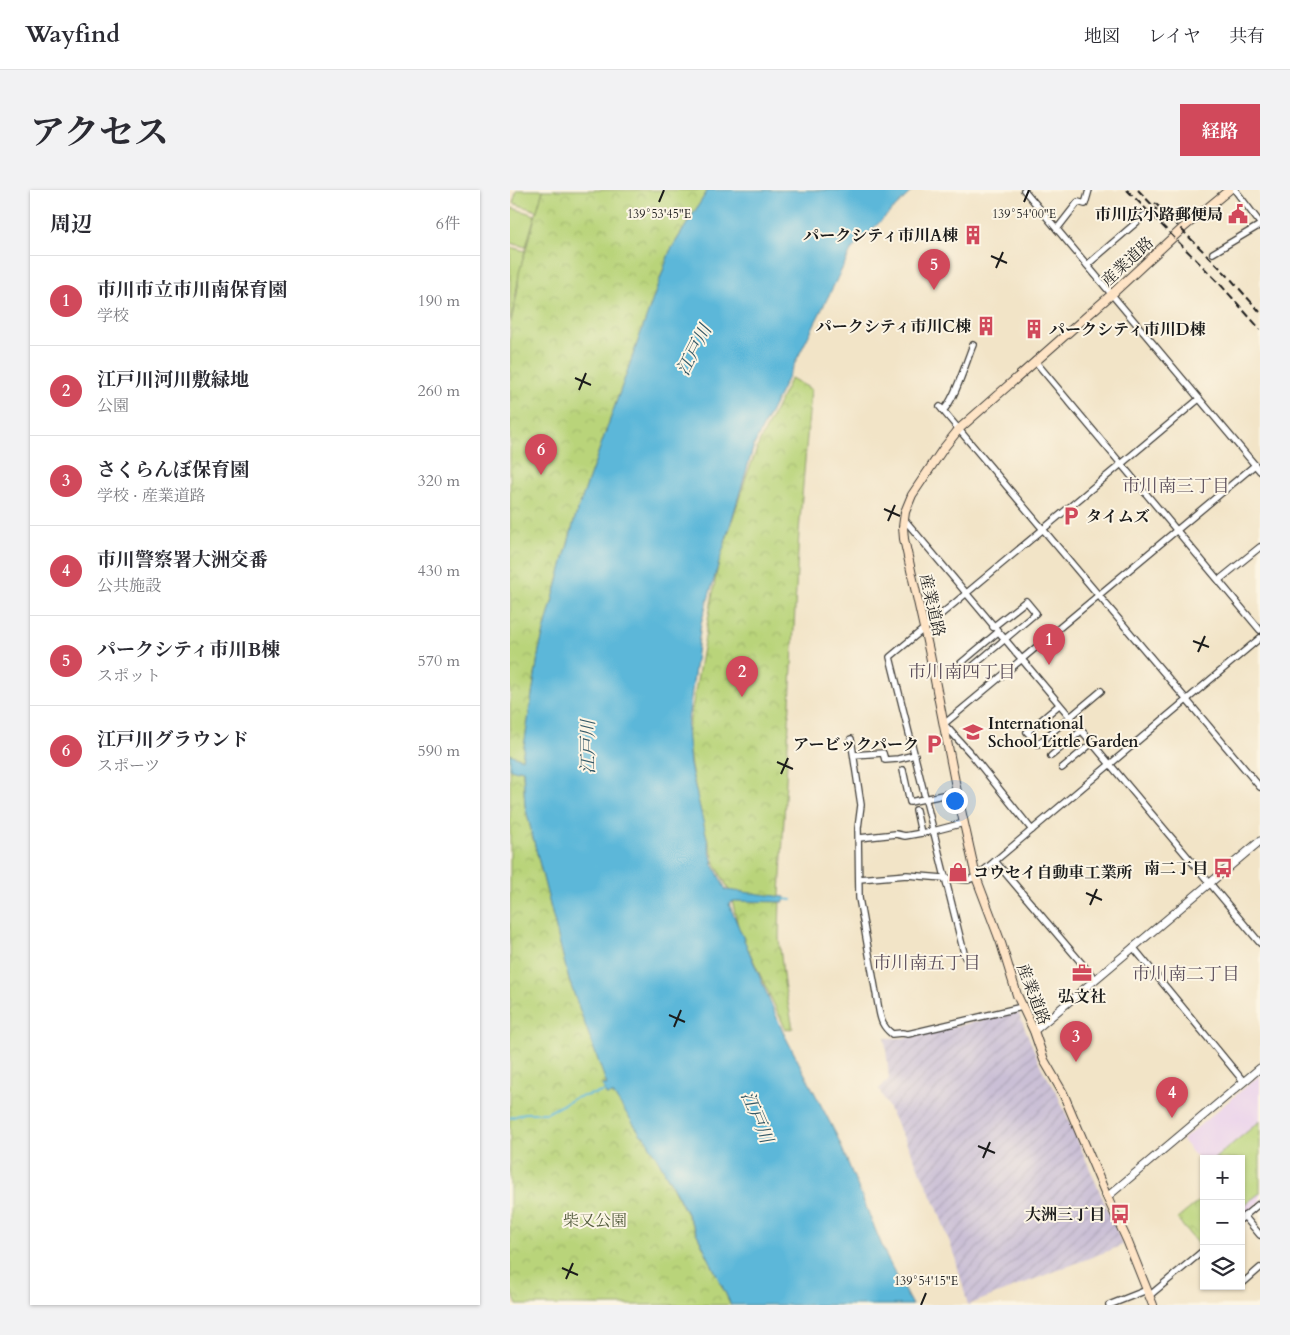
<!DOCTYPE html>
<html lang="ja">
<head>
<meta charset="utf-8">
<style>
	body { margin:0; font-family:Cardo,"Noto Serif JP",serif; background:#f2f2f3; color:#2b2b33 }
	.controls { position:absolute; right:15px; bottom:15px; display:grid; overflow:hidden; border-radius:0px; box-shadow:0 1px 4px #0004 }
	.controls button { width:45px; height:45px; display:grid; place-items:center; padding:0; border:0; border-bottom:1px solid #e1e1e2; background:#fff; color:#2b2b33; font:25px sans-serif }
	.you { position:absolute; left:444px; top:610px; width:18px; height:18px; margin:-12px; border:4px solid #fff; border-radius:50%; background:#1a73e8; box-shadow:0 0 0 8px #1a73e833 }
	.badge { display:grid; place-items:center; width:32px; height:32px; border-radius:50%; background:#d1495b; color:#fff; font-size:16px; font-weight:700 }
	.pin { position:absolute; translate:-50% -41px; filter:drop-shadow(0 1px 2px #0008) }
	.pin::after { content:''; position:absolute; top:26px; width:18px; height:15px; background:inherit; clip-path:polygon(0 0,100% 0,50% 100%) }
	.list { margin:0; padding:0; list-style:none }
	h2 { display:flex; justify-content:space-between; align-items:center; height:65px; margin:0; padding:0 20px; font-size:21px }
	h2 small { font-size:16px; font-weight:400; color:#7c7c81 }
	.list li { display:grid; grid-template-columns:32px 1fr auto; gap:15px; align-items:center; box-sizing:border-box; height:90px; padding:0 20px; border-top:1px solid #e1e1e2 }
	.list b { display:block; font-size:19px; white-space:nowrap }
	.list p { margin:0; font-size:16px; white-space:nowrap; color:#7c7c81 }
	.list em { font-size:16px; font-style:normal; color:#7c7c81 }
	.icon { flex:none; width:28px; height:28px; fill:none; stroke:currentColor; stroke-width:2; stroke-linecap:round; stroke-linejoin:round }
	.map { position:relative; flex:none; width:750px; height:1115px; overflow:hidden; border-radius:0px }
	header { display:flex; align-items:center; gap:30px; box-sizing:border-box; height:70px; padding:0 25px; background:#fff; border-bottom:1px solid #e1e1e2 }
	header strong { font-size:24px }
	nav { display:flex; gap:28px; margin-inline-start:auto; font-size:18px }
	.intro { display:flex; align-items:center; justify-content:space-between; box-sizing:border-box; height:120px; padding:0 30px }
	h1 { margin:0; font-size:35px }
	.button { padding:12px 22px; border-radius:0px; background:#d1495b; color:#fff; font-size:18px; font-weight:700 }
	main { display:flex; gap:30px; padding:0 30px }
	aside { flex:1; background:#fff; border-radius:0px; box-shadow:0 1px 4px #0004 }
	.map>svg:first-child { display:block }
	.built { fill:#ead1ec }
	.industrial { fill:url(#industrial-furrows) }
	.grass { fill:#b9d47a; stroke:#6a784b }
	.park { fill:url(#park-crowns); stroke:#6a784b }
	.water { fill:#5bb7d9; stroke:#3c6a7a }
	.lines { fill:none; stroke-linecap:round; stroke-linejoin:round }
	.stream { stroke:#5bb7d9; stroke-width:2 }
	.minor-casing { stroke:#3c3a36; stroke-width:8 }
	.tertiary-casing { stroke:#3c3a36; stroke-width:9 }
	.secondary-casing { stroke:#3c3a36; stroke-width:10 }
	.minor { stroke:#fff; stroke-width:5.5 }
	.tertiary { stroke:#fff; stroke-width:7 }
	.secondary { stroke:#fee4c6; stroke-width:8 }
	.rail { stroke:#1c1c1c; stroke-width:2; stroke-dasharray:8 4; stroke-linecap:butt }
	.ticks { fill:none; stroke:#1c1c1c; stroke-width:2 }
	.labels { text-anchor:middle; stroke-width:4; stroke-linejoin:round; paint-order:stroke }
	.poi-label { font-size:16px; font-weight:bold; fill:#1c1c1c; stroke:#fcf5e5; text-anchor:end }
	.street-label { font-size:16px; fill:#1c1c1c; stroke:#fcf5e5 }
	.park-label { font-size:16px; fill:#535c3d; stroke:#fcf5e5 }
	.water-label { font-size:18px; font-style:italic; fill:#355a68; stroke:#fcf5e5 }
	.neighbourhood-label { font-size:18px; fill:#5b4e5b; stroke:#fcf5e5 }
	.ticks-label { font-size:12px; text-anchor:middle; fill:#1c1c1c; stroke:#fcf5e5; stroke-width:4; stroke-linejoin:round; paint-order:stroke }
</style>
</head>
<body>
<header>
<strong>Wayfind</strong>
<nav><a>地図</a><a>レイヤ</a><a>共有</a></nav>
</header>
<div class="intro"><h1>アクセス</h1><a class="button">経路</a></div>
<main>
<aside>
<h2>周辺<small>6件</small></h2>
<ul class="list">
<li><span class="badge">1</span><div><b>市川市立市川南保育園</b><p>学校</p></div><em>190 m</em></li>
<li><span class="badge">2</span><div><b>江戸川河川敷緑地</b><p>公園</p></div><em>260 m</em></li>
<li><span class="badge">3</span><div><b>さくらんぼ保育園</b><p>学校 · 産業道路</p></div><em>320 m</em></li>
<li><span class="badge">4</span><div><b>市川警察署大洲交番</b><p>公共施設</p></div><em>430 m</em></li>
<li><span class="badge">5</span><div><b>パークシティ市川B棟</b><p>スポット</p></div><em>570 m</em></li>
<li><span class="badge">6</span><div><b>江戸川グラウンド</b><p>スポーツ</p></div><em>590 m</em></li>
</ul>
</aside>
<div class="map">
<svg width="750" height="1115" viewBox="0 0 750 1115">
	<defs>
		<pattern id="industrial-furrows" width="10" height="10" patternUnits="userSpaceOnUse" patternTransform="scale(1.25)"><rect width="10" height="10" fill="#cabfd6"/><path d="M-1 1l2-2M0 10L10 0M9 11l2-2" fill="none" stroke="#ada4b7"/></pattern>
		<pattern id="park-crowns" width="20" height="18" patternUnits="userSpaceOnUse" patternTransform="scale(1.25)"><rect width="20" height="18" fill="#b9d47a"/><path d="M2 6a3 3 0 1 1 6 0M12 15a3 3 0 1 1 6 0" fill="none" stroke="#9eb569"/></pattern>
	</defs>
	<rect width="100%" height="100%" fill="#fcf5e5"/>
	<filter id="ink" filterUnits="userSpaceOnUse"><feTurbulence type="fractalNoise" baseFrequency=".02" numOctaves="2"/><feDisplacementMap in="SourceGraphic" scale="10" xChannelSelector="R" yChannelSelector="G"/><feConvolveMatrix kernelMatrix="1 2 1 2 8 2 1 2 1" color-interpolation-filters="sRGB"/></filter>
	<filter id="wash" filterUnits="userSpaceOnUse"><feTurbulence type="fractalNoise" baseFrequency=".0096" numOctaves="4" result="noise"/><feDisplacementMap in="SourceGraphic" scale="20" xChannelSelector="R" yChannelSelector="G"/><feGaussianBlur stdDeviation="1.12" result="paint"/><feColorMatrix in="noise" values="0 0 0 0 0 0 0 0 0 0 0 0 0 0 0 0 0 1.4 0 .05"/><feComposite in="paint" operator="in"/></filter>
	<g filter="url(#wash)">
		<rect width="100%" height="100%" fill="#f2e4c7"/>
		<path class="built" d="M750,885v126l-15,13 -4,-4v-51h-37v7l-22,-26z"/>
		<path class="industrial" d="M508,822l24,57 14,22 67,154 -155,60 -13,-48 -18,-50 -25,-53 -33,-65 10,-10 -4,-41h20z"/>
		<g class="grass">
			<path d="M7,0h26l-6,21 -24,-8z"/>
			<path d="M2,18l23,7 -9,32 -16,-4v-28z"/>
			<path d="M0,57l15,4c-7,25 -10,50 -15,75z"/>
			<path d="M750,931v72l-16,12 -3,-3v-43h-27z"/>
		</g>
		<g class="park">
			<path d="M33,0h165l-38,61 -95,267 -36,132 -17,110 3,46 44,174 39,106 -5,-2 3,10 7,-1 31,42 14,24 40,77 33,69h-214l-7,-17v-962l7,-32 2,-21z"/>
			<path d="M281,188l20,11 -12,143 -19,363 -1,43 5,45 9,45 -7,2 -47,-100 -9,-38 -14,-26 -10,-32 -8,-34 -7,-33 -4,-31 31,-171 28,-88 14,-36z"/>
			<path d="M694,1007v49l-3,2 -24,-29z"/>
		</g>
		<path class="water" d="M198,0h205l-61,59 -98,196 -53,178 -14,105 3,37 23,99 13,26 59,7 -1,5 -50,-1 -5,3 54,128 54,104 50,122 25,47h-181c-27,-57 -54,-115 -87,-169h-2l-29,-42 -7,1 -4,-11 5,1 -38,-105 -44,-174 -2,-36 -4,-1 -1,2 -8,-2v-15l12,5 17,-109 36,-132 95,-267z"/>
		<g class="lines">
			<g class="stream">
				<path d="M272,709l10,1"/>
				<path d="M0,928l15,-5h22l28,-15 32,-7"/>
			</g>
		</g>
	</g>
	<g filter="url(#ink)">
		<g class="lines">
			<defs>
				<g id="minor">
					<path d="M514,0l236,281"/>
					<path d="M725,0l25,33"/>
					<path d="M547,39l21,-27 7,2 4,-14"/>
					<path d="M703,63l47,-28"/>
					<path d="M577,75l58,-50"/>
					<path d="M525,171l225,269"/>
					<path d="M430,217l320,380"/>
					<path d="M433,220c11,-7 24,-51 30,-65"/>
					<path d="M394,329l356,424"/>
					<path d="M709,390l41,-33"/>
					<path d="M451,473l37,-31"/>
					<path d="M463,476l63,-53 -10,-12 -33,26"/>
					<path d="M549,515l-32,27 11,12 63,-53"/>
					<path d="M341,549l10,66 -3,23 1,70 20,112c2,11 4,17 13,24l10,-1 6,1 114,-27"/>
					<path d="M344,565l29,-2 2,7 13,-1 17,-4"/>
					<path d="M541,566l30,-25"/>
					<path d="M552,578l30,-25"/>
					<path d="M393,580l7,32 47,-10"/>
					<path d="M406,620l5,23"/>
					<path d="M522,640l-60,-75 -28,-31 311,-259"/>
					<path d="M349,648l37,-4 9,2 28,-5 31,-8"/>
					<path d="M485,671l100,118"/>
					<path d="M349,689l48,-4 61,5 8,-3 284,-239"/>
					<path d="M623,757l111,135"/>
					<path d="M455,767l-75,-300 309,-258"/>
					<path d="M734,1026l16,19"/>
					<path d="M731,1029l19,-16"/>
					<path d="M734,1092l16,-14"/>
					<path d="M639,1106l55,-46"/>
					<path d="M599,1115l38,-15"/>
				</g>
				<g id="tertiary">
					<path d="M524,841l226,-190"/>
					<path d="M597,1007l153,-129"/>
				</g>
				<path id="secondary" d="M643,1115l-26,-65 -20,-43 -44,-104 -19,-33 -10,-29 -17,-36 -16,-52 -25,-66 -19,-85 -27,-137 -26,-116 -1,-12 2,-15 7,-17 31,-46 16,-20 153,-135 71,-66 46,-38"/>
			</defs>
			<use href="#minor" class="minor-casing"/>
			<use href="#tertiary" class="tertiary-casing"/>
			<use href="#secondary" class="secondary-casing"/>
			<use href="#minor" class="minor"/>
			<use href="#tertiary" class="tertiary"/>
			<use href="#secondary" class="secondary"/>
			<g class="rail">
				<path d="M617,0l93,94 40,45"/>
				<path d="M628,0l19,20"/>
				<path d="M645,13l74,74 31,35"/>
			</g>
		</g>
	</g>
	<path class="ticks" d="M149,12l5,-12M514,12l5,-12M481,66l16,7M486,78l7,-16M65,188l16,7M69,200l7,-17M374,319l16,7M378,331l7,-16M683,451l16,6M688,462l7,-16M267,572l16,7M271,584l7,-16M576,703l16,7M580,715l7,-16M159,825l16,7M164,837l7,-17M468,956l17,7M473,968l7,-16M52,1078l16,7M56,1089l7,-16M411,1115l5,-12"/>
	<defs>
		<symbol id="civic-bare" viewBox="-9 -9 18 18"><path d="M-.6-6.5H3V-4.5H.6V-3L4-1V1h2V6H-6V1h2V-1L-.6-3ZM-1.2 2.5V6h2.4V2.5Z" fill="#d1495b" stroke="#fcf5e5" stroke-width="2.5" paint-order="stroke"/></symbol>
		<symbol id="building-bare" viewBox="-9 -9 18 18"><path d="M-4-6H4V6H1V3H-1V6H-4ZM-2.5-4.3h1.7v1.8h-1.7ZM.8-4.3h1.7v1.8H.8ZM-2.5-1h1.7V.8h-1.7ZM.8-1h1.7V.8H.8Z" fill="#d1495b" stroke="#fcf5e5" stroke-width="2.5" paint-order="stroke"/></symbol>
		<symbol id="parking-bare" viewBox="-9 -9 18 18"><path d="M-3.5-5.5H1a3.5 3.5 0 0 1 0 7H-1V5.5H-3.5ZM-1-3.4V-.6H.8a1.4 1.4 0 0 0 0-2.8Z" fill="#d1495b" stroke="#fcf5e5" stroke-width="2.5" paint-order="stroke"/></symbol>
		<symbol id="school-bare" viewBox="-9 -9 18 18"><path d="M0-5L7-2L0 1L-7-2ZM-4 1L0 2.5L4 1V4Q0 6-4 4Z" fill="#d1495b" stroke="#fcf5e5" stroke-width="2.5" paint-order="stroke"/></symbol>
		<symbol id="bus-bare" viewBox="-9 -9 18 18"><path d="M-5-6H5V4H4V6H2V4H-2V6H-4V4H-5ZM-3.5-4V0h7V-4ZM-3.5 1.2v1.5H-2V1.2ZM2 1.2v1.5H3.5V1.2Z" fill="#d1495b" stroke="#fcf5e5" stroke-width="2.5" paint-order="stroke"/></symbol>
		<symbol id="shop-bare" viewBox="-9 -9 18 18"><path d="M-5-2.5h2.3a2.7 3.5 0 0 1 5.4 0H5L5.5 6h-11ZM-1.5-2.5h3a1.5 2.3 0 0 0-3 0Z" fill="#d1495b" stroke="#fcf5e5" stroke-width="2.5" paint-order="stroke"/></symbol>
		<symbol id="office-bare" viewBox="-9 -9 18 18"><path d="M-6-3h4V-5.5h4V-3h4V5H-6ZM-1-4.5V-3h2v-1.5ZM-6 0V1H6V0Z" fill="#d1495b" stroke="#fcf5e5" stroke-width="2.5" paint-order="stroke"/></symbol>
	</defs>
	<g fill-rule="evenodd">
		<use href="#civic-bare" x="714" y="10" width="28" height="28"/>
		<use href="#building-bare" x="449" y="31" width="28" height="28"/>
		<use href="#building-bare" x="462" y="122" width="28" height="28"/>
		<use href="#building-bare" x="510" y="125" width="28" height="28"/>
		<use href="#parking-bare" x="547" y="312" width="28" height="28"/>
		<use href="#school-bare" x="449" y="528" width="28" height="28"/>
		<use href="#parking-bare" x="410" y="540" width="28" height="28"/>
		<use href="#bus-bare" x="699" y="664" width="28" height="28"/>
		<use href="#shop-bare" x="434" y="668" width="28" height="28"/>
		<use href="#office-bare" x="558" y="769" width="28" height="28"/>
		<use href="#bus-bare" x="596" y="1010" width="28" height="28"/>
	</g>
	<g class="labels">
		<g class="poi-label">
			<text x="713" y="30">市川広小路郵便局</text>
			<text x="448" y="51">パークシティ市川A棟</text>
			<text x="461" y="142">パークシティ市川C棟</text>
			<text x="539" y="145" text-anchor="start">パークシティ市川D棟</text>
			<text x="576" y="332" text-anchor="start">タイムズ</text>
			<text x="478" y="539" text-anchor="start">International<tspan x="478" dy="18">School Little Garden</tspan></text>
			<text x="409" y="560">アービックパーク</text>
			<text x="698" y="684">南二丁目</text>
			<text x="463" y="688" text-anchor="start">コウセイ自動車工業所</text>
			<text x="572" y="812" text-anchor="middle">弘文社</text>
			<text x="595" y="1030">大洲三丁目</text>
		</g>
		<g class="street-label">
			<text transform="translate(617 71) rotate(-43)" y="6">産業道路</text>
			<text transform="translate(423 415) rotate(77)" y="6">産業道路</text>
			<text transform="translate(524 804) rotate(69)" y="6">産業道路</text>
		</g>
		<g class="park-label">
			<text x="85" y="1036">柴又公園</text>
		</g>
		<g class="water-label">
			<text transform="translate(184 160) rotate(-63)" y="6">江戸川</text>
			<text transform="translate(78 557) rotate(-90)" y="6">江戸川</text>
			<text transform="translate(247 927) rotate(67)" y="6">江戸川</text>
		</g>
		<g class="neighbourhood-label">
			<text x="666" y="302">市川南三丁目</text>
			<text x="452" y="488">市川南四丁目</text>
			<text x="417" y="779">市川南五丁目</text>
			<text x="676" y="790">市川南二丁目</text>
		</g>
	</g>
	<g class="ticks-label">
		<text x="149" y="28">139°53'45"E</text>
		<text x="514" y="28">139°54'00"E</text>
		<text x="416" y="1095">139°54'15"E</text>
	</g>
</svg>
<div class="controls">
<button>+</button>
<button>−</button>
<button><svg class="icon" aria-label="layers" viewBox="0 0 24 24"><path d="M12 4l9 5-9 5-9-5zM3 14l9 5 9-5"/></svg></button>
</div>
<div class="you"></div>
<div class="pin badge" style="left:539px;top:475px">1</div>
<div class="pin badge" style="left:232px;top:507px">2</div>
<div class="pin badge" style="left:566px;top:872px">3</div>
<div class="pin badge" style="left:662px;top:928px">4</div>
<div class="pin badge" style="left:424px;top:100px">5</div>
<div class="pin badge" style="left:31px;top:285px">6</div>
</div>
</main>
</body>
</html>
